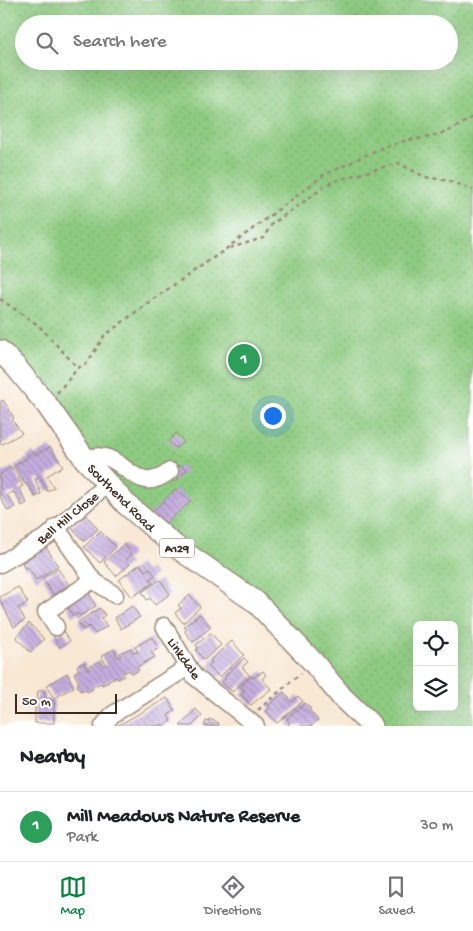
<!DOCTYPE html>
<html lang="en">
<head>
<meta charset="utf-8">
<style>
	body { margin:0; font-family:"Gochi Hand",sans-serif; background:#f6f6f6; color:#202124 }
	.controls { position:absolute; right:15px; bottom:15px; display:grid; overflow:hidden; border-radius:8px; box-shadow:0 5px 20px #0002 }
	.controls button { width:45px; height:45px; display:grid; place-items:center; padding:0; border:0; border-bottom:1px solid #e0e0e0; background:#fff; color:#202124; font:25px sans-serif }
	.scale { position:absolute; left:15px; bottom:12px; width:102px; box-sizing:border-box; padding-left:5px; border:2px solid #3b2a1e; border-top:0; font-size:14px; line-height:18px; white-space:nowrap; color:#3b2a1e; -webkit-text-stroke:4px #fff; paint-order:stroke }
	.you { position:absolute; left:272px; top:415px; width:18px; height:18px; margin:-12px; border:4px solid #fff; border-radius:50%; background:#1a73e8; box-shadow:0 0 0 8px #1a73e833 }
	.badge { display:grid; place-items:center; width:32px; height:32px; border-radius:50%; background:#0b8043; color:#fff; font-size:16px; font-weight:700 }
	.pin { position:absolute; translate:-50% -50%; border:2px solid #fff; box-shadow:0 1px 5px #0006 }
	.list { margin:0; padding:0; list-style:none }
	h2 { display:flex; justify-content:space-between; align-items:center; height:65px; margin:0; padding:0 20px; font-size:21px }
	h2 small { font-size:16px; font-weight:400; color:#757577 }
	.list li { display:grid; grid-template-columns:32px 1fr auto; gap:15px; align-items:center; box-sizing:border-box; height:70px; padding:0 20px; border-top:1px solid #e0e0e0 }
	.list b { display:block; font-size:19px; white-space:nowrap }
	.list p { margin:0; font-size:16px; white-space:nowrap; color:#757577 }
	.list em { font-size:16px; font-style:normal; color:#757577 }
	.icon { flex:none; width:28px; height:28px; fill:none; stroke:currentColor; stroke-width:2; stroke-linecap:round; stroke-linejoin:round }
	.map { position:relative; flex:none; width:473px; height:726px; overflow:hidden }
	.search { position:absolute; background:#fff; box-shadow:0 5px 20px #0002; left:15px; right:15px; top:15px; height:55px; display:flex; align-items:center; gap:12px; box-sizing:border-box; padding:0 18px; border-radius:28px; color:#757577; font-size:19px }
	.sheet { height:135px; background:#fff }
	nav { display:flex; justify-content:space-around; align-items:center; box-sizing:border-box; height:70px; border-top:1px solid #e0e0e0; background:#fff; font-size:14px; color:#757577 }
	nav a { display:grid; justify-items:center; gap:2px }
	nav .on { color:#0b8043 }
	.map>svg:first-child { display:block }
	.park { fill:url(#park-dots); stroke:#647a50; fill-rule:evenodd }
	.building { fill:url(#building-back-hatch) }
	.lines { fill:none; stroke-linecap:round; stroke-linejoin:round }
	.minor-casing { stroke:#9a8979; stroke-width:19 }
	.major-casing { stroke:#9a8979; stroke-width:24 }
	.path { stroke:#9a8979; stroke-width:2.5; stroke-dasharray:4 4; stroke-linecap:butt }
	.minor { stroke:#fff; stroke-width:16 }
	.major { stroke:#fff; stroke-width:21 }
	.labels { text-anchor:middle; stroke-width:4; stroke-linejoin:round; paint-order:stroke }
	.shield { fill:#fff; stroke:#766a62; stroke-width:1 }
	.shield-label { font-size:12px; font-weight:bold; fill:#3b2a1e }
	.street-label { font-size:14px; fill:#3b2a1e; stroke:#fff }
</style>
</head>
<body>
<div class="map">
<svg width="473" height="726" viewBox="0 0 473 726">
	<defs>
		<pattern id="park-dots" width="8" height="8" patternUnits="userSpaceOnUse" patternTransform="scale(1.25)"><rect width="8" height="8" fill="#8ecb81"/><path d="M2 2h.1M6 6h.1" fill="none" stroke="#7bae6f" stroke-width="1.8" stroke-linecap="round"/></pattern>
		<pattern id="building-back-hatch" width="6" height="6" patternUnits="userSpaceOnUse" patternTransform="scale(1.25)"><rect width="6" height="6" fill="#c6afe0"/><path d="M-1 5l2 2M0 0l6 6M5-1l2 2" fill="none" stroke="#a28fb5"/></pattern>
	</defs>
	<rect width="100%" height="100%" fill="#fff"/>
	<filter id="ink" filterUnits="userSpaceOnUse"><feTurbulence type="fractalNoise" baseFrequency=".02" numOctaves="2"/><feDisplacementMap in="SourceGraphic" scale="10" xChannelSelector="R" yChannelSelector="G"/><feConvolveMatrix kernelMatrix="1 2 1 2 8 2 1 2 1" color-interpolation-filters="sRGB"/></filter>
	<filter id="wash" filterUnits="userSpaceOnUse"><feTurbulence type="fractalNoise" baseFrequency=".0096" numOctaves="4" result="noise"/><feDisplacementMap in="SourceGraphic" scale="20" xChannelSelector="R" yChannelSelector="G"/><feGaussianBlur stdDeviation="1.12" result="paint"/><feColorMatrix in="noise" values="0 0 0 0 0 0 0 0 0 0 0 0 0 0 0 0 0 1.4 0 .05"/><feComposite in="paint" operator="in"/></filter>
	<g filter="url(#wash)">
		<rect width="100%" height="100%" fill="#f8e8d4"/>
		<path class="park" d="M0,0h473v726h-91l-18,-14 -100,-112 -113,-73 -151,-183zM24,24h425v37h-425zM417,625h37v82h-37z"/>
		<g id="blocks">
			<g class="building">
				<path d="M3,400l11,18 -2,2 10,13 -21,12 -1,-1v-42z"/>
				<path d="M176,433l8,9 -8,6 -7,-7z"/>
				<path d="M50,447l13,19 -16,10 7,12 -7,3 -7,-13 -5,1 6,15 -6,3 -8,-14 -2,1 -11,-18 14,-8 -1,-2 6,-4 2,3z"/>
				<path d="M180,465l7,5 -13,12 -5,-5z"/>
				<path d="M12,467l11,19 -4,2 8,15 -5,3 -8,-14 -4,1 -3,2 8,12 -7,4 -8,-14v-23z"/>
				<path d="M176,489l15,12 -32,28 -12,-12z"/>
				<path d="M86,515l12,14 -14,12 -13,-14z"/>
				<path d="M100,531l16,16 -16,16 -16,-16z"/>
				<path d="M124,544l8,10 -6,6 4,4 -14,12 -12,-14z"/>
				<path d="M46,547l12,19 -22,14 -8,-13 -3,2 -3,-6z"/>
				<path d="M140,564l5,7 5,-3 5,7 -5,4 3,4 -21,14 -13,-17z"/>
				<path d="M58,569l11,16 -16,10 -10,-17z"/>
				<path d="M160,580l10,14 -15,11 -5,-7 -3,2 -5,-8z"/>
				<path d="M18,587l10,16 -10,5 7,12 -11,7 -14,-27v-3z"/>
				<path d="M87,590l9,16 -16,10 -2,-3 -5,3 -8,-13z"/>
				<path d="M190,595l10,12 -17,16 -8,-10 6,-5 -3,-3z"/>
				<path d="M132,606l8,11 -19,12 -6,-11z"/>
				<path d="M100,608l5,7 -4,3 6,8 -12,8 -6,-8 -6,4 -5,-8z"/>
				<path d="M200,614l11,13 -18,15 -8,-10 1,-3 -2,-2z"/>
				<path d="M29,623l15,16 -14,13 -14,-15z"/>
				<path d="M63,631l7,10 -10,6 -7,-10z"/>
				<path d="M211,633l10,12 -17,15 -8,-10 2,-2 -2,-3z"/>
				<path d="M152,637l7,12 -8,3 4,5 -18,10 2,3 -7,4 -3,-4 -7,4 2,2 -6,3 -2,-2 -8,3 1,2 -7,3 -1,-2 -9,4 1,2 -6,3 -1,-3 -6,2 -3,-6 2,-2 -5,-10 5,-3 -2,-4 7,-4 4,8 2,-1 -1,-2 11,-6 3,5 3,-2 -5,-8 13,-7 4,8 3,-1 -1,-3 11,-5 3,5 4,-1 -3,-5z"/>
				<path d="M232,641l12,14 -25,22 -11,-11 4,-4 -2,-2z"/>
				<path d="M244,658l4,4 -6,5 8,9 -18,16 -10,-10 4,-4 -1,-2z"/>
				<path d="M263,671l3,4 -4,4 9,10 -20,16 -10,-11 4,-3 -4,-5 11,-10 1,2z"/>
				<path d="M67,673l7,14 -20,11 -8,-12z"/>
				<path d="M38,691h7v8l9,1v23h-19v-24h2z"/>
				<path d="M284,692l8,10 6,-6 5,5 -26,22 -11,-12 4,-3 -2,-2z"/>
				<path d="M167,698l8,13 -7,4 3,6 -8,5 -1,-2 -2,2h-43z"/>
				<path d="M305,703l6,6 -2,1 9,10 -7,6h-22l-1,-2 2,-2 -4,-3z"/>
				<path d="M196,709l6,7 -10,10h-12z"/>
				<path d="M209,719l10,4 -1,3h-14l2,-5 2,1z"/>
			</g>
		</g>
	</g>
	<g filter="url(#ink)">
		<use href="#blocks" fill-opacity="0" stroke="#9a8979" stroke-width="1"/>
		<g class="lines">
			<defs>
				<g id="minor">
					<path d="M85,459c39,-16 47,43 85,12"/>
					<path d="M56,527l37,53 22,15"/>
					<path d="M0,564l48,-28 59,-52"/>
					<path d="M164,626l30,50 62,50"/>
					<path d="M56,627l-10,-15 47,-32"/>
					<path d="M103,726l9,-11 76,-48"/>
				</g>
				<path id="major" d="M0,351l15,15 32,39 38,54 41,45 49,42 81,56 57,60 29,35 30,29"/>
			</defs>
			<use href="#minor" class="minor-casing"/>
			<use href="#major" class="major-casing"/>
			<g class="path">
				<path d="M230,248l33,-10 9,-14 58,-41 18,-6 50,-14 27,14 25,4 23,9"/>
				<path d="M0,299l38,26 40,43"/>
				<path d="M57,393l21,-25 10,-6 16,-26 45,-34 77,-53 98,-74 55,-26 29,-9 23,-3 22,-8 20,-12"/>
				<path d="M258,710l43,-37"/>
			</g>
			<use href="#minor" class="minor"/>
			<use href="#major" class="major"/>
		</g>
	</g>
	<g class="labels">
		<rect class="shield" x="159.5" y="538.5" width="35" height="19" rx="4"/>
		<g class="shield-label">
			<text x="177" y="552">A129</text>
		</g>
		<g class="street-label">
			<text transform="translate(122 497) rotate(45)" y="5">Southend Road</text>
			<text transform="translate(67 517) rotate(-39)" y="5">Bell Hill Close</text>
			<text transform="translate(185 658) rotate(55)" y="5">Linkdale</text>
		</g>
	</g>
</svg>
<div class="controls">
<button><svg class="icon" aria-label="locate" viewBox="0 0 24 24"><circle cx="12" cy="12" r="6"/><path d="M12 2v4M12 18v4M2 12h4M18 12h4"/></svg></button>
<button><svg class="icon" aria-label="layers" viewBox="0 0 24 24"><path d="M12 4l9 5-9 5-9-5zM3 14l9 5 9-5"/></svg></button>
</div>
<div class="scale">50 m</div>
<div class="you"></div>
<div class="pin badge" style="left:244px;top:360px;background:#2e9e5b">1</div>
<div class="search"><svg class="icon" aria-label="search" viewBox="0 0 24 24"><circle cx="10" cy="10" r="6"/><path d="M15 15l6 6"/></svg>Search here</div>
</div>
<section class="sheet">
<h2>Nearby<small></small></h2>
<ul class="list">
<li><span class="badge" style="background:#2e9e5b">1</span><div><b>Mill Meadows Nature Reserve</b><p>Park</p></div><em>30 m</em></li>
</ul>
</section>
<nav>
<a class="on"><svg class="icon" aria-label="map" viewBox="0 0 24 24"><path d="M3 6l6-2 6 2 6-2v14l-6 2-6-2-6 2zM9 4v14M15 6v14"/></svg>Map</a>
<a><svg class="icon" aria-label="directions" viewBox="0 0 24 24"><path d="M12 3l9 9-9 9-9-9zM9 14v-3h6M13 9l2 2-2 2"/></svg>Directions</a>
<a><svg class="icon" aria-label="saved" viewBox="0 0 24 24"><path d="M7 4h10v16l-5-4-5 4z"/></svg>Saved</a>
</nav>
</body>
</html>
